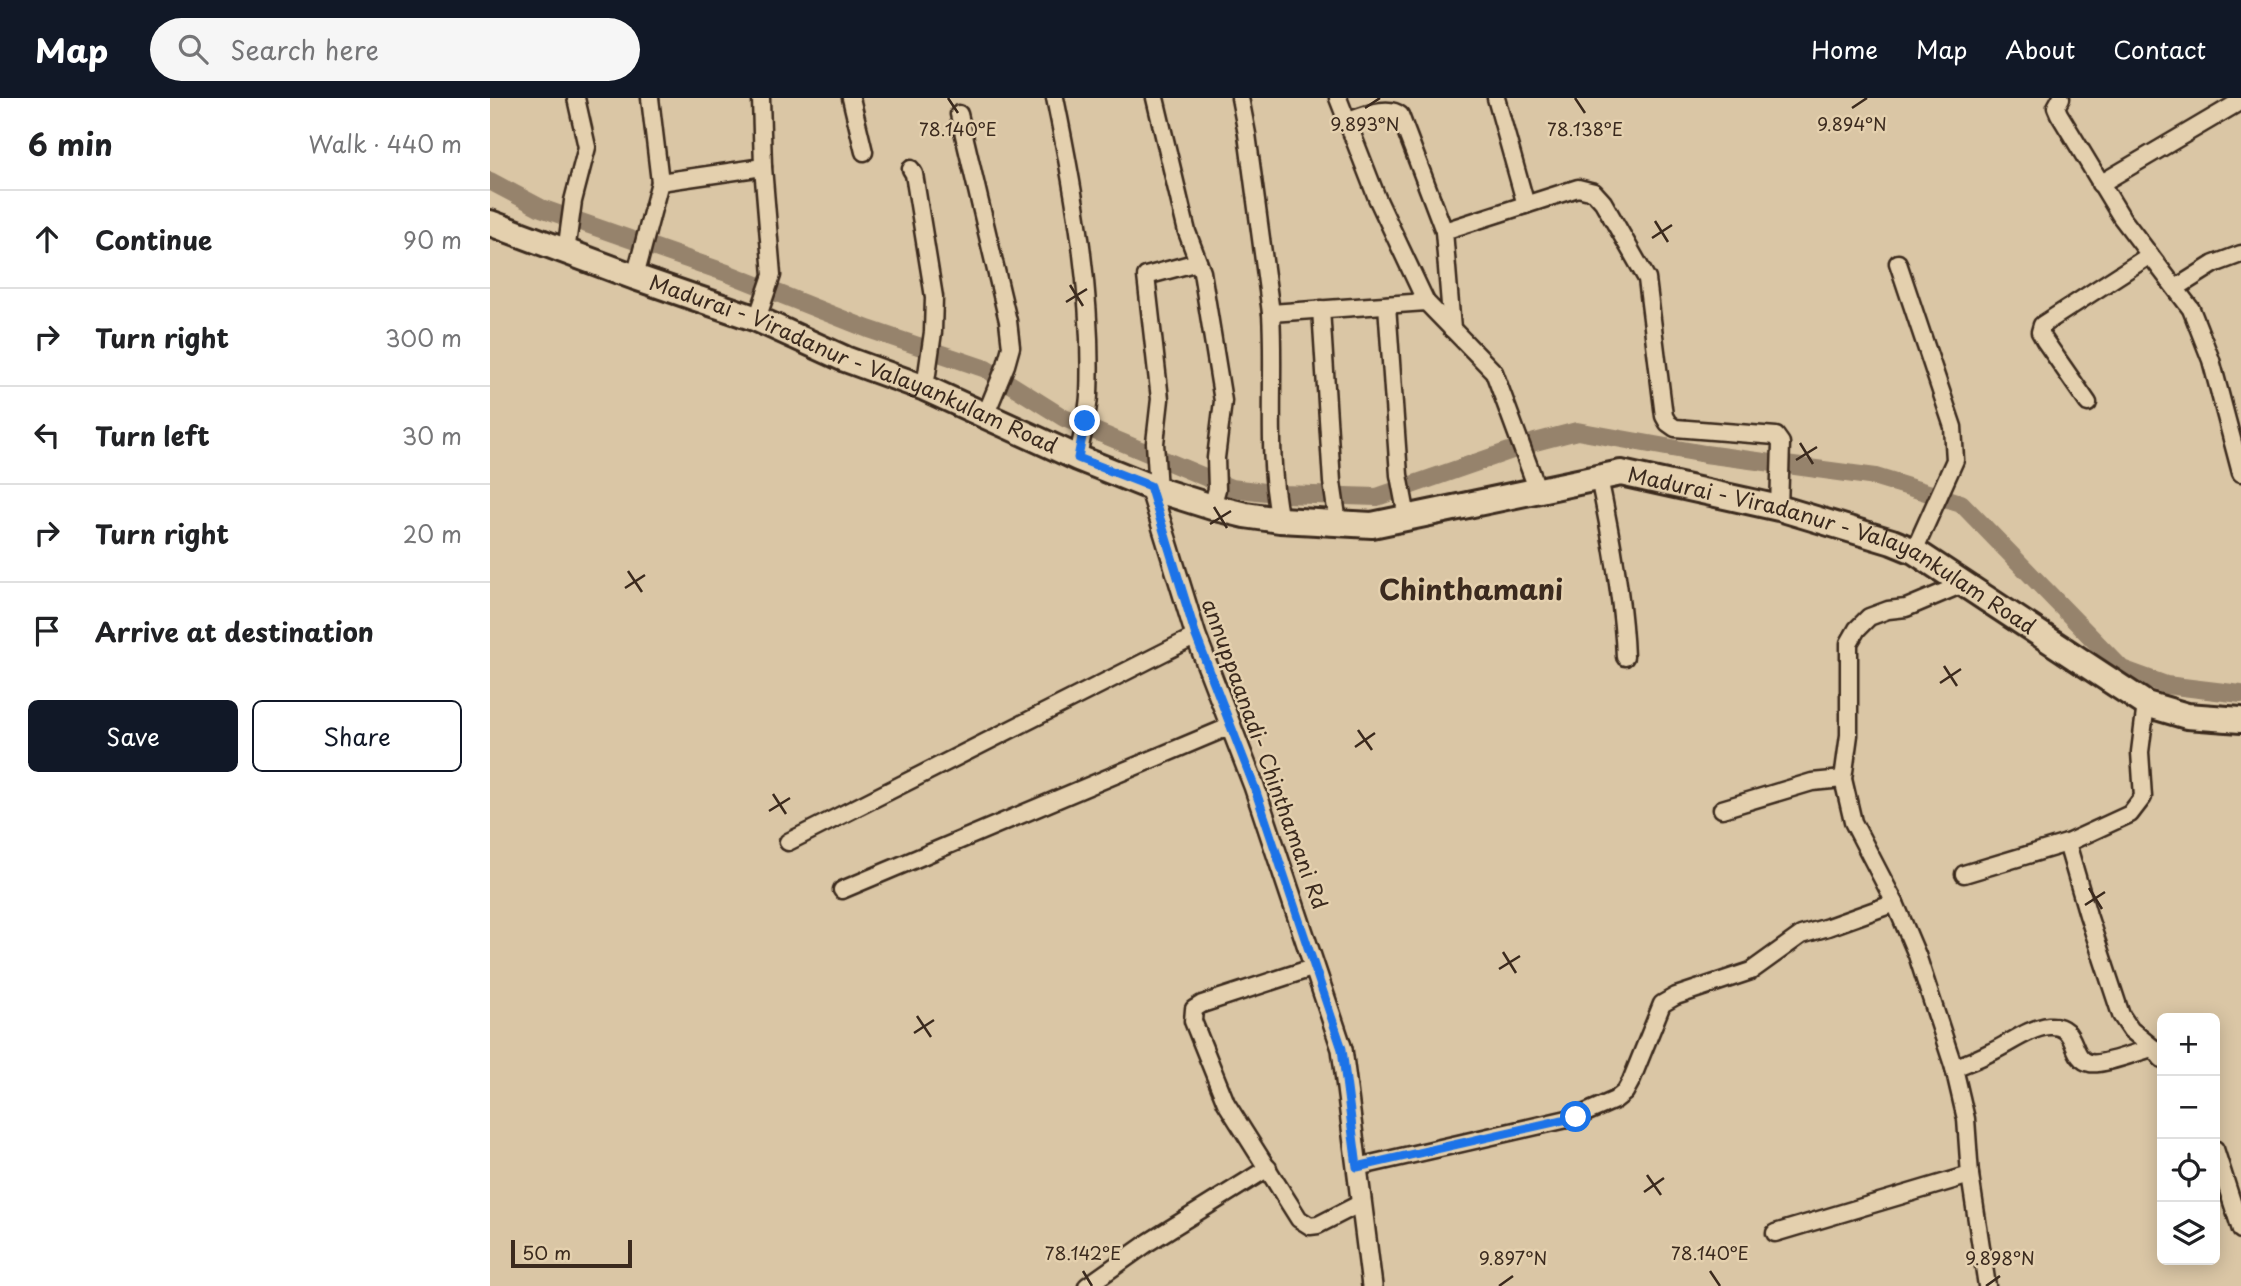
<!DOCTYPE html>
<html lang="en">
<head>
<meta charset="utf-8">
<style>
	body { margin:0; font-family:"Playpen Sans",sans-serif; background:#f6f6f6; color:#202124 }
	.controls { position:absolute; right:21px; bottom:21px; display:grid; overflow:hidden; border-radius:10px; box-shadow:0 4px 18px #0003 }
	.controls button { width:63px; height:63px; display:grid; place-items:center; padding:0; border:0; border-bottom:2px solid #e0e0e0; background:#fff; color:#202124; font:35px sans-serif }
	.scale { position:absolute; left:21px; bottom:18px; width:121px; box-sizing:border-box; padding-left:7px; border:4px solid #3b2a1e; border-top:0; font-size:19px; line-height:24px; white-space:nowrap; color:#3b2a1e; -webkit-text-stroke:5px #e4d0ae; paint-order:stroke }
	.stop { position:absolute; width:21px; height:21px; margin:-16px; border:5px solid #1a73e8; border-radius:50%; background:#fff }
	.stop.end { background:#1a73e8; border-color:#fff; box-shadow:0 2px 7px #0008 }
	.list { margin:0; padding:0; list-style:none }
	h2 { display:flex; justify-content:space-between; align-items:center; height:91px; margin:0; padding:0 28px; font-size:30px }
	h2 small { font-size:23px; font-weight:400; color:#757577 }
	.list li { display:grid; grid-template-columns:46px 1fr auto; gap:21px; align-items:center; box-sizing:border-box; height:98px; padding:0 28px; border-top:2px solid #e0e0e0 }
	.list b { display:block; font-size:26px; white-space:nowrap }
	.list em { font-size:23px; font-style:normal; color:#757577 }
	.actions { display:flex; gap:14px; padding:21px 28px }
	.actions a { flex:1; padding:16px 0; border:2px solid #111827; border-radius:10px; text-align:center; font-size:24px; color:#111827 }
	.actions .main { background:#111827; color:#fff }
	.icon { flex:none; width:38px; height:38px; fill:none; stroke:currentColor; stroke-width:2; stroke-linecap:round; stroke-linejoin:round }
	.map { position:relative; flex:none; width:1751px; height:1188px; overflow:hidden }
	header { display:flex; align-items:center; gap:42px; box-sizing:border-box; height:98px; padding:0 35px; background:#111827; color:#fff }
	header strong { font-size:33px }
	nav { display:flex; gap:38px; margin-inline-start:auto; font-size:24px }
	.search { width:490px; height:63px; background:#f6f6f6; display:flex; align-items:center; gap:18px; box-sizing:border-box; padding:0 24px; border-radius:38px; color:#757577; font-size:26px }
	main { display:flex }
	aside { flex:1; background:#fff }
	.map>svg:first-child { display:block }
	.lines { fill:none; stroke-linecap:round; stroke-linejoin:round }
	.canal { stroke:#96836c; stroke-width:18 }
	.minor-casing { stroke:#3b2a1e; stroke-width:21 }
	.tertiary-casing { stroke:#3b2a1e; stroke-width:24 }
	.primary-casing { stroke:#3b2a1e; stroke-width:30 }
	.minor { stroke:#e4d0ae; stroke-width:16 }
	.tertiary { stroke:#e4d0ae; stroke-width:19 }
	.primary { stroke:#e4d0ae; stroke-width:24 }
	.route { stroke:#1a73e8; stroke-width:9 }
	.ticks { fill:none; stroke:#3b2a1e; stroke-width:2.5 }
	.labels { text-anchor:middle; stroke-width:5; stroke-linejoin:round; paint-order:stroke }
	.street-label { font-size:21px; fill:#3b2a1e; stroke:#e4d0ae }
	.district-label { font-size:28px; font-weight:bold; fill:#3b2a1e; stroke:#e4d0ae }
	.ticks-label { font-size:18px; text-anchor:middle; fill:#3b2a1e; stroke:#e4d0ae; stroke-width:5; stroke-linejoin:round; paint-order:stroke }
</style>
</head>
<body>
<header>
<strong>Map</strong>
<div class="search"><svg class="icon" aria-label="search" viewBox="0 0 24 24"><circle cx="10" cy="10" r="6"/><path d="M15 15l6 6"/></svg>Search here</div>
<nav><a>Home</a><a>Map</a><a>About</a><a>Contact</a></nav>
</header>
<main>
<aside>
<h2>6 min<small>Walk · 440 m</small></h2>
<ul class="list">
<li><svg class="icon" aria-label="ahead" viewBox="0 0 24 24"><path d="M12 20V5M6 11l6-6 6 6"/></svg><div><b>Continue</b></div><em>90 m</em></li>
<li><svg class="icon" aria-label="right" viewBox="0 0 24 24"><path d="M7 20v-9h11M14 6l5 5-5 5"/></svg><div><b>Turn right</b></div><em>300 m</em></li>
<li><svg class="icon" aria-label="left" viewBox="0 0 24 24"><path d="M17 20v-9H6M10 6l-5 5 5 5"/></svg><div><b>Turn left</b></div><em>30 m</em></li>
<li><svg class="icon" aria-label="right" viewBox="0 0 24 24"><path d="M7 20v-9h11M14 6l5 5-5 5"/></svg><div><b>Turn right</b></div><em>20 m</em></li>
<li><svg class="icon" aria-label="arrive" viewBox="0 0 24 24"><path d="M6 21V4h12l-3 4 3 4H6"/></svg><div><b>Arrive at destination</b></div></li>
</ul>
<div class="actions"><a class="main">Save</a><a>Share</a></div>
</aside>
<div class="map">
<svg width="1751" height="1188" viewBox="0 0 1751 1188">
	<rect width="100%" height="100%" fill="#dac6a5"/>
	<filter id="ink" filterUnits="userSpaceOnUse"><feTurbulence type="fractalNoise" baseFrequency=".0143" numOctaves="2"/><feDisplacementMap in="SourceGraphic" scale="14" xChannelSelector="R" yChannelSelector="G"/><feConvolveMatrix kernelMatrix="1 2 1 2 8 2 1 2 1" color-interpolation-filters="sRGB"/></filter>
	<g filter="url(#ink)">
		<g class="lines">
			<path class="canal" d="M0,83l51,27 186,65 141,56 118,40 78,49 167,70 51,6 95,3 158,-55 42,-11 128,23 171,23 85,26 161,166 44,16 75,9"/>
			<defs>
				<g id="minor">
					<path d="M160,0l10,84"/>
					<path d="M271,0l2,69"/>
					<path d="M361,0l13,54"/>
					<path d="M565,0c20,97 38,198 34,297 -1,21 -8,43 -11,63"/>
					<path d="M665,0l32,134 15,40 21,129 -7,57 1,31 -5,18"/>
					<path d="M750,0l7,36 24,179"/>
					<path d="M848,0l39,100 49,104 68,70 44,119"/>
					<path d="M1006,0l30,107"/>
					<path d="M1571,0l-5,9 3,7 63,104 69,91 20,51 30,113"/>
					<path d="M469,16l49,207 3,26 -5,18 -21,51"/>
					<path d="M857,23c15,-4 40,-17 53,-6l44,116 8,98"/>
					<path d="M421,71l3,5 20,123 -1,35 -8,56"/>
					<path d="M1610,86l141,-83"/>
					<path d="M954,133l134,-43 16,4 9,10 44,77 17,137 4,7 7,5 101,8 5,7 -2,65"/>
					<path d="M76,154l7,-51 14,-54 -11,-49"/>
					<path d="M1408,165l55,164 2,33 -41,91"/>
					<path d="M145,179l25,-95 103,-15 9,108 -15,44"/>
					<path d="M1686,190l38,-24 27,-10"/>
					<path d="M897,207l12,170 8,42"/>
					<path d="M831,211l11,173 6,41"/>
					<path d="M1598,305l-43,-62 -5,-9 2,-7 108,-70"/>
					<path d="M1109,380c12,57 24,121 26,179"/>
					<path d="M668,392l-3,-47 5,-44 -14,-123 52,-14"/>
					<path d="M790,422c-14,-64 -5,-140 -9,-207l155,-11"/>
					<path d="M1473,486l-57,24 -18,2 -19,7 -12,12 -8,14v92l-6,44 10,43 42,81 22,52 37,113 12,51 4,56 17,111"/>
					<path d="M1232,711l90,-27 31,-3"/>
					<path d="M298,744l408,-206"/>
					<path d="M1577,745l21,72 33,100 10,15 22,18 9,11"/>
					<path d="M1474,776l103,-31 63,-29 13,-17 -3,-45 6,-48"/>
					<path d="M352,792l389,-164"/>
					<path d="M825,869l-113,37 -8,5 -1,12 33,82 73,116 11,7 8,-1 43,-22"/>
					<path d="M1464,970c12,-5 24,-9 35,-15 19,-8 39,-25 60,-27 30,-2 20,33 41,37 11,3 50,-12 63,-15"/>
					<path d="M1725,1051l26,81"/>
					<path d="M867,1069l219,-50 39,-17 10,-8 6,-11 31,-77 14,-8 75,-25 50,-36 27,-8 67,-24"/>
					<path d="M1285,1135l195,-58"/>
					<path d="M597,1188l62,-44 119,-74"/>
				</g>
				<path id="tertiary" d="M660,389l46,149 58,150 88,263 30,237"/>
				<g id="primary">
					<path id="s1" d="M0,125l145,54 122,42 88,40 80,29 153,70 80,32 54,17 33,8 35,5 92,5 249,-52 158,35 113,34 22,9 232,153 41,12 54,4"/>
				</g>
			</defs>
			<use href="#minor" class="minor-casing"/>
			<use href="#tertiary" class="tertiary-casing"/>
			<use href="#primary" class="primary-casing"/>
			<use href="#minor" class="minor"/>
			<use href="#tertiary" class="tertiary"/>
			<use href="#primary" class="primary"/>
		</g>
	</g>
	<g class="lines" filter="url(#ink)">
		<path class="route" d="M595,323l-7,37 72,28 46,150 58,150 88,263 15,118 219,-50"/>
	</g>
	<path class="ticks" d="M458,0l10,15M1085,0l10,15M875,10l15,-10M1362,10l15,-10M1165,123l13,21M1162,140l20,-13M580,187l13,21M576,204l21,-13M1310,345l13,21M1306,362l21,-13M724,409l13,21M720,426l21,-13M138,473l14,21M135,490l20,-13M1454,568l13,20M1450,585l21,-14M868,632l14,20M865,649l20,-14M283,696l13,20M279,713l21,-13M1599,790l13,21M1595,807l20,-13M1013,854l13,21M1009,871l21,-13M427,918l14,21M424,935l20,-13M1157,1077l14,20M1154,1094l20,-14M593,1173l9,15M1220,1173l10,15M1009,1188l14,-10M1496,1188l14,-10"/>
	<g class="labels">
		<g class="street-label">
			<text dy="7" stroke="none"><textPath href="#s1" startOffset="390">Madurai - Viradanur - Valayankulam Road</textPath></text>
			<text dy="7" stroke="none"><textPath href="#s1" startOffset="1419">Madurai - Viradanur - Valayankulam Road</textPath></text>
			<text transform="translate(774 656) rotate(70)" y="7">annuppaanadi- Chinthamani Rd</text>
		</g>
		<g class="district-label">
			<text x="981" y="502">Chinthamani</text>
		</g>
	</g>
	<g class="ticks-label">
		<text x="875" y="33">9.893°N</text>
		<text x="1362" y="33">9.894°N</text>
		<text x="468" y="38">78.140°E</text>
		<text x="1095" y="38">78.138°E</text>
		<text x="593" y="1162">78.142°E</text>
		<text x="1220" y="1162">78.140°E</text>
		<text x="1023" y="1167">9.897°N</text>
		<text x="1510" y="1167">9.898°N</text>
	</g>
</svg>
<div class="controls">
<button>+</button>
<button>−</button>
<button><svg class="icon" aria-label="locate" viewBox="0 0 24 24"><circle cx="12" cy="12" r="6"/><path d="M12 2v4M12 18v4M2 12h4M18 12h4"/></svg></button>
<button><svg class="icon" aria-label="layers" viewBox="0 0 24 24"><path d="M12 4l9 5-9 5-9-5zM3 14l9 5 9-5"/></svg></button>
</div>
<div class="scale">50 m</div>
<div class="stop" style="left:1086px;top:1019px"></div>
<div class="stop end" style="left:595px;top:323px"></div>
</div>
</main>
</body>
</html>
